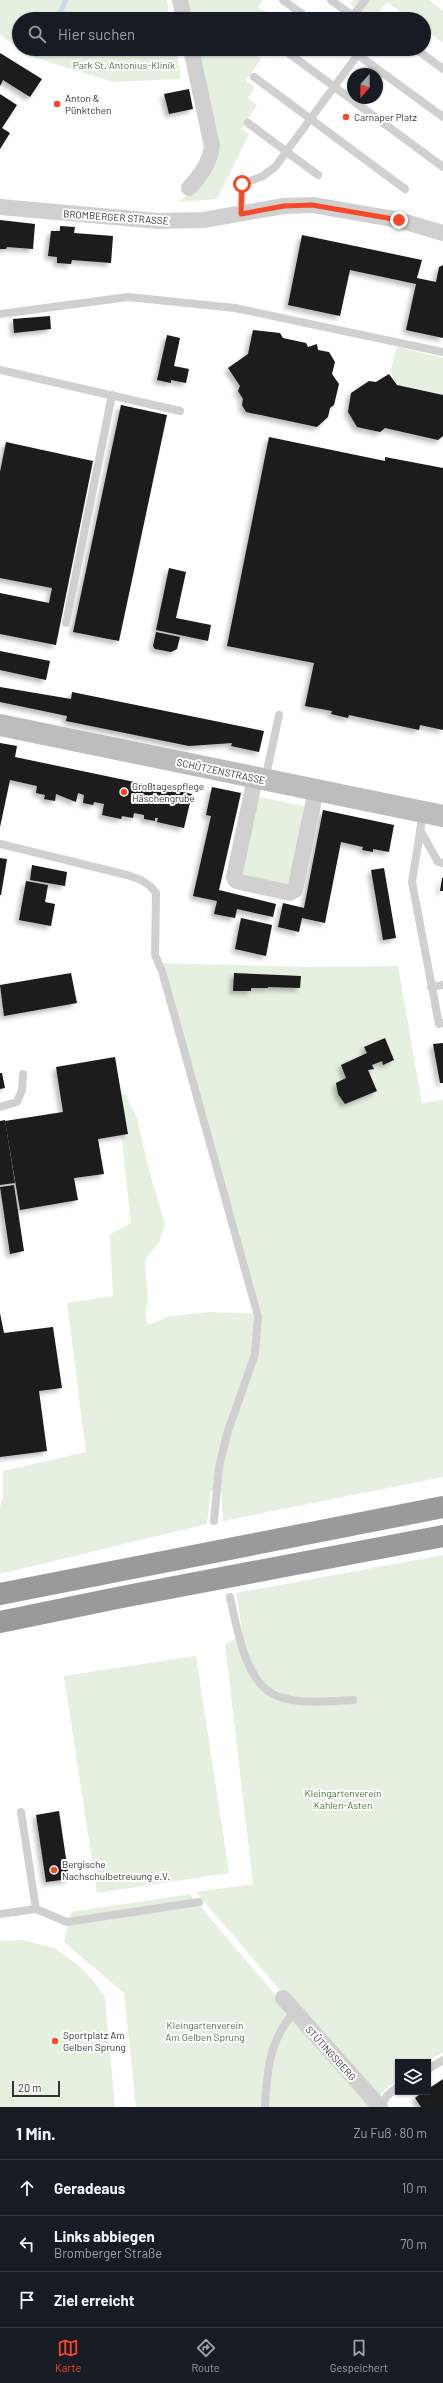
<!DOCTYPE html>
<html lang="de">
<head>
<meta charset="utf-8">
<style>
	body { margin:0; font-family:Barlow,sans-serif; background:#20242c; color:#f1f3f6 }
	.controls { position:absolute; right:12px; bottom:12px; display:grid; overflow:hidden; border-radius:0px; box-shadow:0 1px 3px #0004 }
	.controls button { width:36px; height:36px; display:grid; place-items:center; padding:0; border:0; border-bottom:1px solid #363941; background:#171b24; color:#f1f3f6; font:20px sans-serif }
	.compass { position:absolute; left:347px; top:68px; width:36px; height:36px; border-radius:50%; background:#171b24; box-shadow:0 1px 3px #0004; rotate:201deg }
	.scale { position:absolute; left:12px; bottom:10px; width:48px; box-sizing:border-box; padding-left:4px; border:2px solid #333; border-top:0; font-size:11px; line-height:14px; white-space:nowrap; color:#333; -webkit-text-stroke:3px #fff; paint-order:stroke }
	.stop { position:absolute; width:12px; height:12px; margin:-9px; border:3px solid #f64929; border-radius:50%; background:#fff }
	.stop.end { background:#f64929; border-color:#fff; box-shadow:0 1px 4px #0008 }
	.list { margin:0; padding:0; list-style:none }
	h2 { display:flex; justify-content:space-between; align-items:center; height:52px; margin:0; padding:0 16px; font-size:17px }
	h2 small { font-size:13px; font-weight:400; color:#9ea1a6 }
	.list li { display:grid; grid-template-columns:26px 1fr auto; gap:12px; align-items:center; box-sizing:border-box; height:56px; padding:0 16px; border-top:1px solid #363941 }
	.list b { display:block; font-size:15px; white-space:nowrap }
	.list p { margin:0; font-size:13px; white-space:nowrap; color:#9ea1a6 }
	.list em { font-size:13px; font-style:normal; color:#9ea1a6 }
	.icon { flex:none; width:22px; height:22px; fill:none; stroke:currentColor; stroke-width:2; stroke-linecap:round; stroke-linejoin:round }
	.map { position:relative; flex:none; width:443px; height:2107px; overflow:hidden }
	.search { position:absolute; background:#171b24; box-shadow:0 1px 3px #0004; left:12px; right:12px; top:12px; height:44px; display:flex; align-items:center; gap:10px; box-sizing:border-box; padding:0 14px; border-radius:22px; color:#9ea1a6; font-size:15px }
	.sheet { height:220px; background:#171b24 }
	nav { display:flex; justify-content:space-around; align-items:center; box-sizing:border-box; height:56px; border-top:1px solid #363941; background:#171b24; font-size:11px; color:#9ea1a6 }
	nav a { display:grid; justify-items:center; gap:2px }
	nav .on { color:#f64929 }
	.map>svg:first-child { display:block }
	.green { fill:#e5f0e1 }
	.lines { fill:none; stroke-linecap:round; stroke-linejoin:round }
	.stream { stroke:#ccdaf1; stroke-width:5 }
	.building { fill:#1a1a1a; filter:url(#shadow) }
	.lane { stroke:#d0d0d0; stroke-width:8 }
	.street { stroke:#d0d0d0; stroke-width:16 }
	.secondary { stroke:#bdbdbd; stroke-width:22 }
	.highway { stroke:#9a9a9a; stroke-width:22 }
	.route { stroke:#f64929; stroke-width:5 }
	.poi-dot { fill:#f64929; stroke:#fff; stroke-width:1.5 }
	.labels { text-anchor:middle; stroke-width:4; stroke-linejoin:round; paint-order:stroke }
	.park-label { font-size:10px; fill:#48743a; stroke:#fff }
	.poi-label { font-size:10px; fill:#333; stroke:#fff; text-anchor:start }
	.street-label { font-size:10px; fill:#333; stroke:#fff }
</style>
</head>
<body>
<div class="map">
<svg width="443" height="2107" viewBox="0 0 443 2107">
	<defs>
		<filter id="shadow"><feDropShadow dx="-3.5" dy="3.5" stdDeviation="2" flood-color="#0004"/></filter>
	</defs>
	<rect width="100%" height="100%" fill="#fff"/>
	<g class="green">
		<path d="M0,0h167l3,19h-151v29l-19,-13z"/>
		<path d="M185,0h78l-5,7 8,5 -6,7h-71z"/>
		<path d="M353,0h76l14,11v32l-19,-14v-10h-14l-23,-17 -14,17h-2l-21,-15z"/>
		<path d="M21,49h155l5,30 -68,3 -77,-24z"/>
		<path d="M195,49h57l-1,2 10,8 -15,22 9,6 -7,11 9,7 -15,24 7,5 -32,65 -38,3 13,-11 22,-30z"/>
		<path d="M397,347l46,11v37l-46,-10 -7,-14z"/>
		<path d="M256,796l51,11 -18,79 -45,-8 -4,-5z"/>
		<path d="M163,963l141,4 94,-1 24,137 21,-3v377l-220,44 -2,-32 -10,2 -4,33 -207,50v-67l3,-11v-25l83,-19 -19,-149 46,-7 -3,-62 21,-11 -14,-129h8l12,24 11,48 17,58 -6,19 -12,13 -2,7 3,38 -3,12 3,12 22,-9 41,-4 51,2z"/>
		<path d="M443,1555v497l-16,10h-29v18l-13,9 -8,10 -87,-97 -94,-110 57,-8 -28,-240 18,-9 -7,-42z"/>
		<path d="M196,1656l33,217 -132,20 -33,-217z"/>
		<path d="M190,1894l103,122 81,91h-238l-12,-114 -60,-51 7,-30z"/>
		<path d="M23,1940l31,8 23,16 16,16 12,17 10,110h-115v-166z"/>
	</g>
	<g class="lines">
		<g class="stream">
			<path d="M52,19l8,-6 6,-13"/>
			<path d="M65,49l2,4"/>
		</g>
	</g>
	<g class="building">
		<path d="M0,53l42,26 -12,18 -27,-17 -3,6z"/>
		<path d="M189,89l4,20 -24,5 -5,-20z"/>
		<path d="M0,94l17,11 -15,23 8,5 -10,16z"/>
		<path d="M0,220l35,4 -2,25 -26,-2 -1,2h-6z"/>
		<path d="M60,226l15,1 -1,6 39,3 -2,27 -39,-3 -1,4 -14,-1v-6l-9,-1 3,-25h9z"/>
		<path d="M302,235l120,25 -5,18 19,4 3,-15 4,-2v73l-37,-8 10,-46 -66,-14 -10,46 -52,-11z"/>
		<path d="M50,316l1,13 -37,4 -1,-14z"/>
		<path d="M253,330l27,3 3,5 23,5 2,4 9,-3 1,6 11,2 6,10 -3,12 7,10 -5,21 -4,3 -2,9 -11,10 -71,-15 -4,-7 1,-6 -5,-8 2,-5 -12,-18 20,-14z"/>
		<path d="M167,335l13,3 -6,28 15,3 -3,14 -15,-3v3l-14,-3z"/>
		<path d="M389,374l8,11 46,10v41l-5,4 -53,-12 -5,4 -23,-5 -9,-15 3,-19 18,-12 7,1z"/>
		<path d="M121,405l46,10 -48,226 -46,-9z"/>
		<path d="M269,437l116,24v-4l58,11v262l-23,-5 -1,5 -70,-15 -1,3 -17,-4 1,-3 -27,-5 9,-43 -87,-17z"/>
		<path d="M6,442l87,19 -37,184 -56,-11v-41l49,10 3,-15 -52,-10v-106z"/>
		<path d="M169,568l17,4 -10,46 35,7 -3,16 -52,-11z"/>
		<path d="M156,632l24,5 -3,12 -6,3 -16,-3 -2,-3z"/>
		<path d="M0,651l50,10 -4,19 -46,-10z"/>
		<path d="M0,687l71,12 1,-7 192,39 -5,21 -28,-6 1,-3 -43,3 -123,-25 1,-5 -67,-14z"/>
		<path d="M0,743l17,3 -2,11 177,37 -8,34 -27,-6 1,-4h-3v3l-11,-2v-4l-10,-2 -1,5 -11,-2 -1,3 -19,-4 2,-11 -10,-2 -1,3 -10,-2 1,-8 -6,-2 -2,9 -20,-8 -1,7 -11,-2 1,-4 -9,-2 1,-7 -27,-6 -10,47z"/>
		<path d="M212,787l29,6 -22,97 57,14 -3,13 -36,-8 -2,9 -21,-4 3,-13 -24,-5 18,-80 -5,-1z"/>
		<path d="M323,810l71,15 -5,27 -16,-3v3l-11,-2 1,-3 -22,-5 -16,81 -23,-5 -3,14 -21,-5 5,-24 21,5z"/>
		<path d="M0,858l7,1 -6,36h-1z"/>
		<path d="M32,865l35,7 -2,14 -35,-6z"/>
		<path d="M384,868l12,70 -13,2 -12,-70z"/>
		<path d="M442,878h1v13h-3z"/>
		<path d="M26,881l22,4 -3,17 10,2 -4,22 -32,-6z"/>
		<path d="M241,918l31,7 -6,31 -31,-7z"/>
		<path d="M71,973l6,30 -73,13 -4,-31z"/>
		<path d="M234,973l67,3 -1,12 -32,-1v1h-17v3h-18z"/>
		<path d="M385,1038l9,22 -11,5 -1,-4 -10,4 2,4 -6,1 9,21 -32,13 -7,-10 -2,-11 10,-5 -5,-13 26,-12 -3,-6z"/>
		<path d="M443,1043v40h-3l-7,-39z"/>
		<path d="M115,1057l13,77 -30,5 6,35 -30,4 4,22 -58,10 -15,-89 58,-9 -7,-45z"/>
		<path d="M0,1073h2l3,15 -5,1z"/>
		<path d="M5,1120l10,63 -15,2v-64z"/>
		<path d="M14,1185l10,66 -14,3 -10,-67z"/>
		<path d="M0,1313l4,20 49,-6 9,61 -23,3 8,60 -47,6z"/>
		<path d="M59,1811l10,68 -23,3 -10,-67z"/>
		<path d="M443,2079v28h-22l-6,-9 8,-6h5v-3z"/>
	</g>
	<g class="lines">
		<g class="lane">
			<path d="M283,0l26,19"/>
			<path d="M331,0l22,16"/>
			<path d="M356,19l-3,-3 12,-16"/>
			<path d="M283,49l160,118"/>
			<path d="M350,49l93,68"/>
			<path d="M416,49l27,20"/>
			<path d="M254,77l151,112"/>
			<path d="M248,123l70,52"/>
			<path d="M241,214l1,-30 21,-8 12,-9 87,-118"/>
			<path d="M0,314l128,-17 107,11 208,44"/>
			<path d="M0,370l180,41"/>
			<path d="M66,623l46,-228"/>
			<path d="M265,780l14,-65"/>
			<path d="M423,813l-11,69 27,142 4,-1"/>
			<path d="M420,830l18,32 5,1"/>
			<path d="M0,844l127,31c13,4 21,7 29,18l-1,62 7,16 96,345 -3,38 -28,80 -8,33 -5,54"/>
			<path d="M431,987l12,-2"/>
			<path d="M0,1107l17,-5 5,-12 1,-16"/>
			<path d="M230,1597c7,30 15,87 47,99 23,9 52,5 76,4"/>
			<path d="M21,1812l15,97"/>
			<path d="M0,1914l36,-5 31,13 132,-20"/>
			<path d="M428,2069l15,-9"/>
			<path d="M265,2107c2,-37 4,-66 29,-95"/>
			<path d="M380,2107l7,-11 11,-10"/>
		</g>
		<g class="street">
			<path d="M180,0l4,19"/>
			<path d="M189,188c12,-13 20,-24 23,-42l-21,-97"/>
			<path d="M0,207l158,14 45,-1 81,-14 29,-1 86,15 44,13"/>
			<path d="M255,778l-21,99 2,4 54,12 5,-3 21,-100"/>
			<path d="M283,1998l97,109"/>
		</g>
		<path class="secondary" d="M0,725l443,91"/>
		<g class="highway">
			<path d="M0,1594l443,-87"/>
			<path d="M0,1622l122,-25 321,-61"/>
		</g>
	</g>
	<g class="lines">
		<path class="route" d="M242,184l-1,30 43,-8 28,-1 87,15"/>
	</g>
	<g class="poi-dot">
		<circle cx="57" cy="104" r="4"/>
		<circle cx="346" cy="117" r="4"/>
		<circle cx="124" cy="792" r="4"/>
		<circle cx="54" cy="1870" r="4"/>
		<circle cx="55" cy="2041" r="4"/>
	</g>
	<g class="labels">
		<g class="park-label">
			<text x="124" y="69">Park St. Antonius-Klinik</text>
			<text x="343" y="1797">Kleingartenverein<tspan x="343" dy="12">Kahlen-Asten</tspan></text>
			<text x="205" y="2029">Kleingartenverein<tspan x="205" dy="12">Am Gelben Sprung</tspan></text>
		</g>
		<g class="poi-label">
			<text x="65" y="102">Anton &amp;<tspan x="65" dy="12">Pünktchen</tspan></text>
			<text x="354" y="121">Carnaper Platz</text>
			<text x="132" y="790">Großtagespflege<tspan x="132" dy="12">Häschengrube</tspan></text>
			<text x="62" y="1868">Bergische<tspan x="62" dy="12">Nachschulbetreuung e.V.</tspan></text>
			<text x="63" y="2039">Sportplatz Am<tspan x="63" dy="12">Gelben Sprung</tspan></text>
		</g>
		<g class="street-label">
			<text transform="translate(116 217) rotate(4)" y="4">BROMBERGER STRASSE</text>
			<text transform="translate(221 771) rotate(12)" y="4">SCHÜTZENSTRASSE</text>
			<text transform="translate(331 2053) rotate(48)" y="4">STÜTINGSBERG</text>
		</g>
	</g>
</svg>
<div class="controls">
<button><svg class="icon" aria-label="layers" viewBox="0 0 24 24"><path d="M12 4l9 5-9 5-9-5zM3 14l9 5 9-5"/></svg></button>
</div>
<svg class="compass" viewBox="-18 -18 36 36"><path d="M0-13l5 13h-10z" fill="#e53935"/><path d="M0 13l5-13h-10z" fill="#9ea1a6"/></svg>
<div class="scale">20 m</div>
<div class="stop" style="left:242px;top:184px"></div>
<div class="stop end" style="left:399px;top:220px"></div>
<div class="search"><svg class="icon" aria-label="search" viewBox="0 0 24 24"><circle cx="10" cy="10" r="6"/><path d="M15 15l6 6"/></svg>Hier suchen</div>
</div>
<section class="sheet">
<h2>1 Min.<small>Zu Fuß · 80 m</small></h2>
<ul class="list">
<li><svg class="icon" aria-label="ahead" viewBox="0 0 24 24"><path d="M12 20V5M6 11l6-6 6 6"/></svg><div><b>Geradeaus</b></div><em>10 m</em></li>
<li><svg class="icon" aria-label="left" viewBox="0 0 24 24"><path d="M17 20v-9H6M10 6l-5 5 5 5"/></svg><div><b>Links abbiegen</b><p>Bromberger Straße</p></div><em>70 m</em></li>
<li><svg class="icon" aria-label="arrive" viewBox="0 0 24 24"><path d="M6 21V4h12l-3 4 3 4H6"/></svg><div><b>Ziel erreicht</b></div></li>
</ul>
</section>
<nav>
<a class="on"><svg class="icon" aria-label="map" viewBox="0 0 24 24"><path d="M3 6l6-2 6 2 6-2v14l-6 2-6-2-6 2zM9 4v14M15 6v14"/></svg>Karte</a>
<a><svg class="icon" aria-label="directions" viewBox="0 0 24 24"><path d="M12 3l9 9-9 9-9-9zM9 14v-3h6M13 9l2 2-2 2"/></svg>Route</a>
<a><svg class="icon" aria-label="saved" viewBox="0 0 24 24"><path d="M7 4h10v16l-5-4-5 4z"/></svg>Gespeichert</a>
</nav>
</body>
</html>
